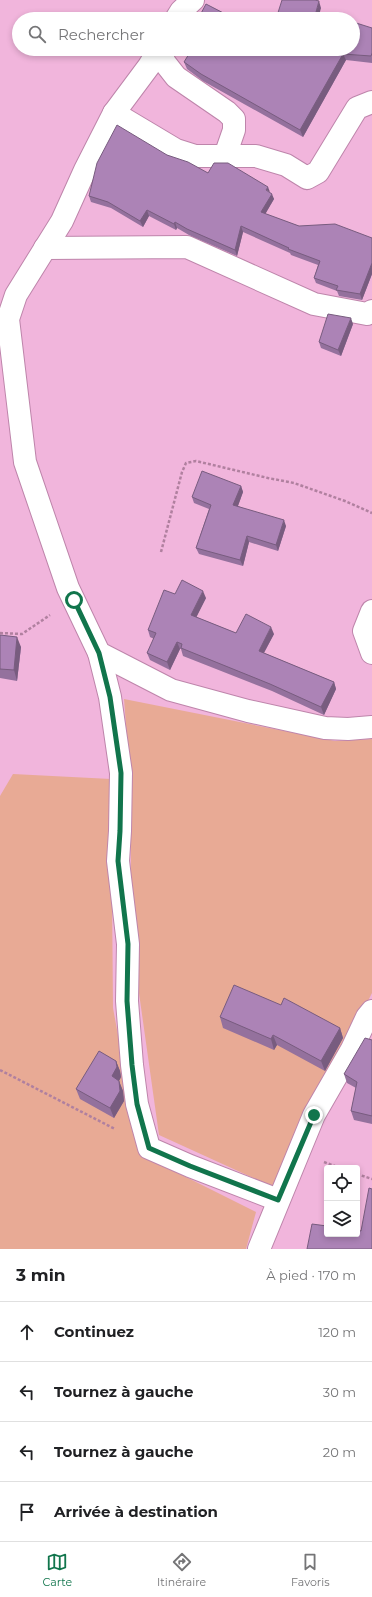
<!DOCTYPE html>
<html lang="fr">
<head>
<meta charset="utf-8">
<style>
	body { margin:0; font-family:Montserrat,sans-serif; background:#f6f6f6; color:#202124 }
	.controls { position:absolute; right:12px; bottom:12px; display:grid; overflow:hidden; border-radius:4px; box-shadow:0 2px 6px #0003 }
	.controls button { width:36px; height:36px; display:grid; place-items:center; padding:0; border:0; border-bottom:1px solid #e0e0e0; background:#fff; color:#202124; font:20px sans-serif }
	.stop { position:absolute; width:12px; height:12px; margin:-9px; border:3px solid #11754c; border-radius:50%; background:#fff }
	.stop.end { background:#11754c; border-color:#fff; box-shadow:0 1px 4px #0008 }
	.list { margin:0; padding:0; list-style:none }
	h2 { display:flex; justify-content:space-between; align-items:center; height:52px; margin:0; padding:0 16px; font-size:17px }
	h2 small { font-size:13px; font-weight:400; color:#757577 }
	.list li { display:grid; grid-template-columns:26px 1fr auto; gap:12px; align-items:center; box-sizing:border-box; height:60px; padding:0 16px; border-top:1px solid #e0e0e0 }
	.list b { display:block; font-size:15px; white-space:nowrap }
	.list em { font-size:13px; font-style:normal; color:#757577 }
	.icon { flex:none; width:22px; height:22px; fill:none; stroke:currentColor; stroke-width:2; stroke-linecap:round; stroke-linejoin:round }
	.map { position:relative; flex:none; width:372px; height:1249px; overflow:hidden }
	.search { position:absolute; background:#fff; box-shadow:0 2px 6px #0003; left:12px; right:12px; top:12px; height:44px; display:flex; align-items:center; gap:10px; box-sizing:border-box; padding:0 14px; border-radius:22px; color:#757577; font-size:15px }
	.sheet { height:292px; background:#fff }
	nav { display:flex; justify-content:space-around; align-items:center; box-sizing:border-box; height:56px; border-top:1px solid #e0e0e0; background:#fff; font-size:11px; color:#757577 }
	nav a { display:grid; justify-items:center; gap:2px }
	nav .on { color:#11754c }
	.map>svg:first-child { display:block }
	.green { fill:#e8aa95 }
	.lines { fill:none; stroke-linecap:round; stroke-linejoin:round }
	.street-casing { stroke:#be85ab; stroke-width:24 }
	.path { stroke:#b0809f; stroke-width:2.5; stroke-dasharray:3 2; stroke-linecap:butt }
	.street { stroke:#fff; stroke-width:22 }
	.wall { fill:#94719d }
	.shaded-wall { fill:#785c7f }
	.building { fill:#ac83b6; stroke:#785c7f }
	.route { stroke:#11754c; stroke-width:5 }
</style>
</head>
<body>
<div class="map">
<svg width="372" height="1249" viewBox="0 0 372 1249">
	<rect width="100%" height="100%" fill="#f1b5dc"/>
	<g class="green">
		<path d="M124,699l211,42 37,-2v254l-99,194 -114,-52 -21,-149 -12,-56 5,-61 -1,-91z"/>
		<path d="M13,774l98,5 2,229 27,146 116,58 -10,37h-246v-453z"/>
	</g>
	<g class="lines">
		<defs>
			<g id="street">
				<path d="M176,19l5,-8 12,-11"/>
				<path d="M159,49l-10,17 -35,47 -29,57 -23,51 -46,74 -8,24 17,143 43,126 31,65 72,37 77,21 77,17 23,1 24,-2"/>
				<path d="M159,49l6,14 11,14 51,35 7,7v11l-9,26"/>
				<path d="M114,113l62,37 19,6h61l30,9 21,13 11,-6 39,-64 15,-6"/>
				<path d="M45,248l142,-1 127,57 53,10 5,-3"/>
				<path d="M372,611l-8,20 8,22"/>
				<path d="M99,653l11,44 11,76 -1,58 -2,30 10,83 -1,57 5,64 5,39 12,44 41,18 88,34"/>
				<path d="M259,1249l55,-134 38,-66 15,-32 5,-6"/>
			</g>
		</defs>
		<use href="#street" class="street-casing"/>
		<g class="path">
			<path d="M161,552l21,-80 4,-9 10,-2 72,17 26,5 51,18 27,12"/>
			<path d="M0,633l22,1 28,-19"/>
			<path d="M0,1070l115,59"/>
			<path d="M324,1162l16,6"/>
			<path d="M357,1174l15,5"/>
		</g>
		<use href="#street" class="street"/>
	</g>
	<g class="wall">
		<path d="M372,28v35l-26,-3 -43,77 -100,-56 -16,-12 -3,-7z"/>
		<path d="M167,155l41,18 62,20 4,6 -9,15 34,12 73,12v36l-10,26 -23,-4 -2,-5 -21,-8 -2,-5 4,-13 -27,-10 -1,-2 -47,-21 -6,24 -48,-21 -12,-7 -1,2 -27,-14 -6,11 -32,-19 -20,-6 -2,-6z"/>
		<path d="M353,324l-12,32 -20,-8 -2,-6z"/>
		<path d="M241,486l2,6 -5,14 48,20 -8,25 -29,-9 -6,24 -44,-12 -3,-6 13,-39 -15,-6 -2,-6z"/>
		<path d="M175,594l31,4 -10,19 40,16 38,1 -10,19 70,29 2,7 -12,26 -52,-24 -89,-35 -2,-7h-1l-10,21 -20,-10 -3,-7 7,-14 -4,-2 -2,-7z"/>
		<path d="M0,635l21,12 -4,34 -17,-3z"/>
		<path d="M281,1005l59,23 3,10 -18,33 -48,-26 -3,5 -51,-22 -3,-11z"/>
		<path d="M372,1040v84l-18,-4 -3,-9 5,-23 -9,-5 -3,-9z"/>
		<path d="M116,1061l4,10 1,6 -2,4 4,10 1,10 -10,17 -34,-19 -4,-10z"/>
	</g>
	<g class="shaded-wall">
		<path d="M319,1l2,7 -3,11 -2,-7z"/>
		<path d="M343,54l3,6 -43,77 -3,-7z"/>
		<path d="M268,187l2,5 -4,-2z"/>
		<path d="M272,194l2,5 -11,19 -2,-6z"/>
		<path d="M147,210l2,6 -6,11 -3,-6z"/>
		<path d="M175,222l2,6 -1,2 -2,-6z"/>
		<path d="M241,226l2,6 -6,24 -2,-6z"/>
		<path d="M372,263v11l-10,26 -2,-6z"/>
		<path d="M351,318l2,6 -12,32 -3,-6z"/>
		<path d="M241,486l2,6 -7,19 -3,-6z"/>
		<path d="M284,520l2,6 -8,25 -2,-6z"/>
		<path d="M247,536l2,6 -6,24 -3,-6z"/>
		<path d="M203,591l3,7 -12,24 -3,-7z"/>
		<path d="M271,627l3,7 -13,24 -2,-7z"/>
		<path d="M17,637l4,10 -4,34 -3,-11z"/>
		<path d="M177,642l3,7 -10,21 -3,-8z"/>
		<path d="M334,682l2,7 -12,26 -3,-8z"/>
		<path d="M340,1028l3,10 -18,33 -4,-10z"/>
		<path d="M273,1035l4,10 -3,5 -3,-11z"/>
		<path d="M116,1061l4,10 1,6 -5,10 -4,-11z"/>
		<path d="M119,1081l4,10 1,10 -10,17 -4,-10z"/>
	</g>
	<g class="building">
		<path d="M282,0h33l4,1 -3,11 24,7h-64z"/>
		<path d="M206,4l29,15h-37z"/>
		<path d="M353,22l19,6v25l-1,3 -28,-2 -43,76 -99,-56 -17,-12 8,-13h161z"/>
		<path d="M117,125l50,30 21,7 20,11 6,-10h14l40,24 -2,3 6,4 -11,18 38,14 36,-2 37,14v25l-12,31 -24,-4 2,-4 -24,-8 6,-17 -32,-12 1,-1 -48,-22 -6,24 -48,-21 -12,-7 -1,2 -27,-14 -7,11 -32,-19 -19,-6 8,-33z"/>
		<path d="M328,314l23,4 -13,32 -19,-8z"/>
		<path d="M202,471l39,15 -8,19 51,15 -8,25 -29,-9 -7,24 -44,-12 15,-43 -19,-8z"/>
		<path d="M182,580l21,11 -12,24 45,18 10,-19 25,13 -12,24 75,31 -13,25 -51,-23 -89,-36 1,-4 -5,-2 -10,20 -20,-9 9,-20 -8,-3 16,-40 11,4z"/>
		<path d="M0,635l17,2 -3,33 -14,-1z"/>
		<path d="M234,985l47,20 3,-7 56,30 -19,33 -48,-26 -2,4 -51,-22z"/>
		<path d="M365,1038l7,2v76l-21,-5 6,-29 -13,-8z"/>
		<path d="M99,1051l17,10 1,6 -5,9 7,5 1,10 -10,17 -34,-19z"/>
		<path d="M369,1188l3,1v60h-65l5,-25 15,2v8h30v-4l4,1z"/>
	</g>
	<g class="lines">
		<path class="route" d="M74,600l25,53 11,44 11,76 -1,58 -2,30 10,83 -1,57 5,64 5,39 12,44 41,18 88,34 36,-85"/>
	</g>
</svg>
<div class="controls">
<button><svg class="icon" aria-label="locate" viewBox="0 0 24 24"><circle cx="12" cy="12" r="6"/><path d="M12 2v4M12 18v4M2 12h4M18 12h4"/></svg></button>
<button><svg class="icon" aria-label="layers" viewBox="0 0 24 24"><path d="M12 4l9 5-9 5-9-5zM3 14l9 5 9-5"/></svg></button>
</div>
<div class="stop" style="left:74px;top:600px"></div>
<div class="stop end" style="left:314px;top:1115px"></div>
<div class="search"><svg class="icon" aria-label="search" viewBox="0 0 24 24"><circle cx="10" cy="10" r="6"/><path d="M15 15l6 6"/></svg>Rechercher</div>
</div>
<section class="sheet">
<h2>3 min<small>À pied · 170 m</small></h2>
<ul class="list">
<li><svg class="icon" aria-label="ahead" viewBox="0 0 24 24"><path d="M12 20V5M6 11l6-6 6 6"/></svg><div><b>Continuez</b></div><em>120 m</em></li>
<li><svg class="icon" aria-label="left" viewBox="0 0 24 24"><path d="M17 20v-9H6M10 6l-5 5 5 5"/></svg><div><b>Tournez à gauche</b></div><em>30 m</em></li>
<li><svg class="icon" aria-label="left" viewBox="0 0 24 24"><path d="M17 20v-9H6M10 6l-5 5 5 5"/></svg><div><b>Tournez à gauche</b></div><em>20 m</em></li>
<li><svg class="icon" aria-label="arrive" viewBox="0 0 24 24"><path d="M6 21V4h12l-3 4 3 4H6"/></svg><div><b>Arrivée à destination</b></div></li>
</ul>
</section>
<nav>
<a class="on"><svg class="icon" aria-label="map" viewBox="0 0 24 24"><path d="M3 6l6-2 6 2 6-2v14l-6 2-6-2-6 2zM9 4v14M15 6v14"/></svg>Carte</a>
<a><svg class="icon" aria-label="directions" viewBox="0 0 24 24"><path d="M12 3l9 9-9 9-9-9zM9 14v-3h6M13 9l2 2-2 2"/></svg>Itinéraire</a>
<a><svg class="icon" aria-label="saved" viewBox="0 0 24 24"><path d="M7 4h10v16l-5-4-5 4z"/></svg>Favoris</a>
</nav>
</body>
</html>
